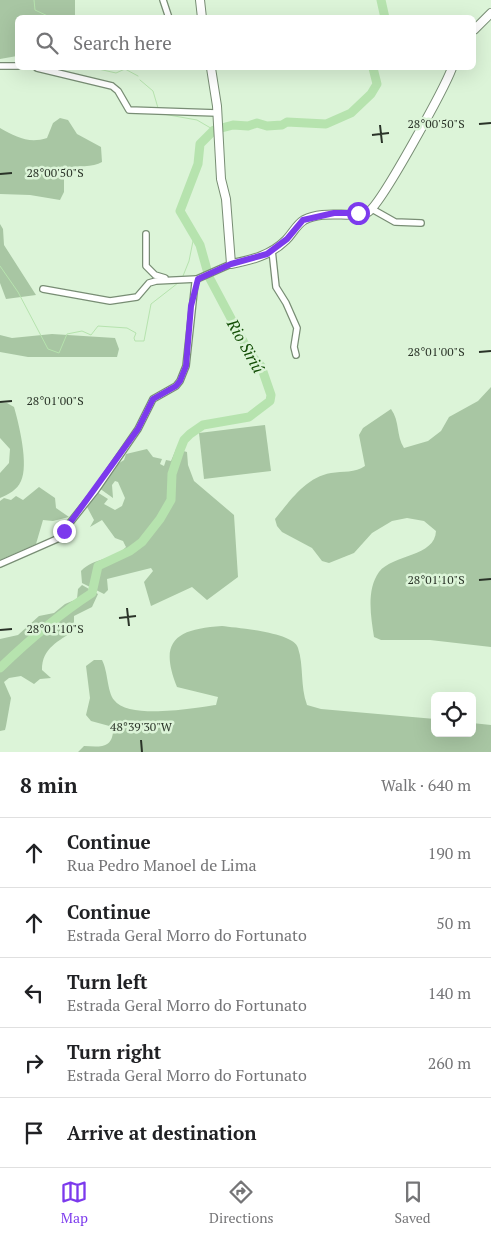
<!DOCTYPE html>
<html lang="en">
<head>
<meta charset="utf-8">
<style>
	body { margin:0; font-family:"PT Serif",serif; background:#f2f2f2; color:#202124 }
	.controls { position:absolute; right:15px; bottom:15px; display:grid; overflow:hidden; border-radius:8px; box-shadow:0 5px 20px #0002 }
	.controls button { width:45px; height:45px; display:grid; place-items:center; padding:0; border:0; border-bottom:1px solid #e0e0e0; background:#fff; color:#202124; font:25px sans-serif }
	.stop { position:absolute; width:15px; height:15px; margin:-11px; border:4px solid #7c3aed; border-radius:50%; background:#fff }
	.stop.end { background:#7c3aed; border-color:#fff; box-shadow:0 1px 5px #0008 }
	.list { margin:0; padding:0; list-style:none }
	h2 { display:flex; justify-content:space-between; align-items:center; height:65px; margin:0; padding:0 20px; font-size:21px }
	h2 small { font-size:16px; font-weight:400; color:#757577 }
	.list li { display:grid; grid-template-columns:32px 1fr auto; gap:15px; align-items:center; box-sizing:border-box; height:70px; padding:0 20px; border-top:1px solid #e0e0e0 }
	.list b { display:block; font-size:19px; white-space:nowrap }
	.list p { margin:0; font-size:16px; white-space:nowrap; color:#757577 }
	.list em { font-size:16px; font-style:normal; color:#757577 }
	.icon { flex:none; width:28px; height:28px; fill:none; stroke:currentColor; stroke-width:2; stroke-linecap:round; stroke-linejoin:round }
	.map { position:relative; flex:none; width:491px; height:752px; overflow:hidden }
	.search { position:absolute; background:#fff; box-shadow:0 5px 20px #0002; left:15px; right:15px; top:15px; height:55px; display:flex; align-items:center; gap:12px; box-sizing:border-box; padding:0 18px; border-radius:8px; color:#757577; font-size:19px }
	.sheet { height:415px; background:#fff }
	nav { display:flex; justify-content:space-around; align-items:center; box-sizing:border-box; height:70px; border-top:1px solid #e0e0e0; background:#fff; font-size:14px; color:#757577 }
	nav a { display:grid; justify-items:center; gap:2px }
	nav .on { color:#7c3aed }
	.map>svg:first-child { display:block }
	.green { fill:#a8c6a3 }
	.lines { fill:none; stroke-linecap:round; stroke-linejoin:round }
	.stream { stroke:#b6e3ae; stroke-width:1 }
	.river { stroke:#b6e3ae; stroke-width:9 }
	.street-casing { stroke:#788d74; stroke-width:8 }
	.secondary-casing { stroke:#788d74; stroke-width:10 }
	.street { stroke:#fff; stroke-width:5.5 }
	.secondary { stroke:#fff; stroke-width:8 }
	.route { stroke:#7c3aed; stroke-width:6 }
	.ticks { fill:none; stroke:#2a3328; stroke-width:2 }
	.labels { text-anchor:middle; stroke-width:5; stroke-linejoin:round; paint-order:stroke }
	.water-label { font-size:16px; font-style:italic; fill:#134e06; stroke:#dcf4d8 }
	.ticks-label { font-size:12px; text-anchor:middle; fill:#2a3328; stroke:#dcf4d8; stroke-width:5; stroke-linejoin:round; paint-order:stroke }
</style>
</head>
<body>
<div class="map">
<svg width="491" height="752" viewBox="0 0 491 752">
	<rect width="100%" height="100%" fill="#dcf4d8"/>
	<g class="green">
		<path d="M0,0h75v17l-57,1 -1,38 -17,3z"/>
		<path d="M60,118l8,2 9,14 24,13 1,15c-9,6 -25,3 -38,6v24l-4,8 -30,-5 -30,-1v-66c16,9 29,16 47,10l6,-15z"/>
		<path d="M0,224l3,5 1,16 32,50 -30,4 -6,-16z"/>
		<path d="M52,334l63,4 4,11 -2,8h-89l-28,-5v-17l12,3z"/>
		<path d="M491,387v260l-61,-7h-49l-7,-3c-3,-20 -8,-47 5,-65 14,-18 56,-15 57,-41l-12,-10 -17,-3 -15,3 -20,12 -18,20 -25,10 -7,-2 -10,-13 -30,-16 -5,-6 -2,-7c15,-18 31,-42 56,-46 12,-2 24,0 34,-7l-6,-31 4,-7 28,-19c9,12 5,27 13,39l24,-7 13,-10 8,-14 29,-16z"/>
		<path d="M0,403h7l7,4c5,17 15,58 7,74 -4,9 -12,13 -21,17v-25l9,-10 1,-14 -10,-11z"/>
		<path d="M265,425l6,46 -67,8 -5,-46z"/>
		<path d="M147,449l6,8 9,2 -2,5 4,2 2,-6 5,1 5,-12 11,3 1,13 6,16 40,34 4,62 -31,23 -15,-13 -41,19 -7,-24 9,-11 -2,-3 -44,11 1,11 -4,4 -22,-11 -1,-12c14,-14 31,-10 45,-24l-3,-6 -8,-3 -13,-18 -12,7 4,-7 -8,-15 11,-13 11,7 -4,5 11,6 7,-4 3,-8 -7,-16 -3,-1 -3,4 1,13 -14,-10 17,-23 8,-5 2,-6z"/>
		<path d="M39,487l16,11 1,10 13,9 -16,4 -10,-1 -7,24 -36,16v-59l4,-3 7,2 5,-4 7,4z"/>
		<path d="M82,585l16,9 -6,13 -18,9v14c-15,12 -32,17 -32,40l9,8 -11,1 -6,5 -13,-8 -12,2 -5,4 7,16 -5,28 -1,4 -5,1v-92l18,-4 21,-19 15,-3 11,-9 12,-5 1,-10z"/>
		<path d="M222,626c15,2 72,6 76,22 6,18 2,38 9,57l14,4 114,10v14h37v-10l19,2v27h-413l6,-6c16,1 30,3 29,-19l-22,-6 -5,-6 4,-17 -4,-32 8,-6h8c6,11 5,31 12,40 15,20 80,8 102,5l2,-8 -41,-10c-19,-47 0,-58 45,-61z"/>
	</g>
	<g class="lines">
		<g class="stream">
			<path d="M34,0l1,10 17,8"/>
			<path d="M94,68l22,5 9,-4 13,7"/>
			<path d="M140,80l13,11 5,17"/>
			<path d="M163,114l34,6 17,10"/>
			<path d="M0,266l18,26 30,57 11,4 8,-19 15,-3 9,4 7,-9 29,2 9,5 -2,5 1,3h9l7,-37 27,-21"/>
			<path d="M183,276l6,-15 5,-25"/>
		</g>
		<g class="river">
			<path d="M381,0l4,18"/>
			<path d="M0,668c29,-28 58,-53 92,-75l6,-27 32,-15 12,-9 18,-23 11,-19 1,-26 8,-24 4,-10 6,-6 13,-9 46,-8 21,-16 1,-6 -10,-29 -11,-12 -41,-77 -9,-32 -20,-34 18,-47 2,-20 14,-14 19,-5 15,1 9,-3 10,3 15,-1 5,-3 39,2 25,-11 20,-19 6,-10 -4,-16"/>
		</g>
		<defs>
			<g id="street">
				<path d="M163,0l6,18"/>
				<path d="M0,66h18"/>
				<path d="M37,68l75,18 6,5 11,19 88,3"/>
				<path d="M372,209l23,13 26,1"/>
				<path d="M146,234v32l9,9 10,3"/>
				<path d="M272,250l4,37 10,16 11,25 -3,19 2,8"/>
				<path d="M43,289l67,12 27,-4 12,-14 7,-2 41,-2"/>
				<path d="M0,564l57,-25 39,-49 42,-61 15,-30 23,-13 4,-5 6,-15 9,-83 2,-4 34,-15"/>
			</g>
			<g id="secondary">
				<path d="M200,0l2,18"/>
				<path d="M474,30l17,-17"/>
				<path d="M211,68l6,38 4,73 5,20 5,65c21,-4 40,-9 55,-24 7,-7 10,-15 18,-20 21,-11 47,-1 64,-8 13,-7 77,-125 84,-144"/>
			</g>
		</defs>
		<use href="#street" class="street-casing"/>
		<use href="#secondary" class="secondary-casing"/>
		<use href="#street" class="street"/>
		<use href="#secondary" class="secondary"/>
	</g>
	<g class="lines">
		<path class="route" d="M64,531l74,-102 15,-30 23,-13 4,-5 6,-15 5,-60 7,-27 33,-15 36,-10 20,-15 16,-19 31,-7h24"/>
	</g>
	<path class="ticks" d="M479,124l12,-1M380,125l2,18M372,135l17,-2M0,174l12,-1M479,352l12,-1M0,402l12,-1M479,580l12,-1M127,608l2,18M119,618l17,-2M0,630l12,-1M141,740l1,12"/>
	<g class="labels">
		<g class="water-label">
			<text transform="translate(246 346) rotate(61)" y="6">Rio Siriú</text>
		</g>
	</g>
	<g class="ticks-label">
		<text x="436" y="128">28°00'50"S</text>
		<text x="55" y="177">28°00'50"S</text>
		<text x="436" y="356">28°01'00"S</text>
		<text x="55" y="405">28°01'00"S</text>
		<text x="436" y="584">28°01'10"S</text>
		<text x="55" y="633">28°01'10"S</text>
		<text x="141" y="731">48°39'30"W</text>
	</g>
</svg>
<div class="controls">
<button><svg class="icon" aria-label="locate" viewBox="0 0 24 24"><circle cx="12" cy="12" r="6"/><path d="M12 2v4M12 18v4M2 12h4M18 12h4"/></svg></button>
</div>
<div class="stop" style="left:358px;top:213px"></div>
<div class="stop end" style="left:64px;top:531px"></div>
<div class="search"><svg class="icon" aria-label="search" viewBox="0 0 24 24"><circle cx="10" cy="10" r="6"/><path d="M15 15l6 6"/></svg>Search here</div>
</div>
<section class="sheet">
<h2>8 min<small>Walk · 640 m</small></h2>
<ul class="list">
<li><svg class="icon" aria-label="ahead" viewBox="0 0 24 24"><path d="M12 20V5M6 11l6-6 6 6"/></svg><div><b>Continue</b><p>Rua Pedro Manoel de Lima</p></div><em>190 m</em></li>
<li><svg class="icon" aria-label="ahead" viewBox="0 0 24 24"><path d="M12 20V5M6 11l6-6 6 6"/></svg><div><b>Continue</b><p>Estrada Geral Morro do Fortunato</p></div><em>50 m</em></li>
<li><svg class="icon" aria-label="left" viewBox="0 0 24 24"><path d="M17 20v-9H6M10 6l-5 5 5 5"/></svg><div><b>Turn left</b><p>Estrada Geral Morro do Fortunato</p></div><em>140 m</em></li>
<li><svg class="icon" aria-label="right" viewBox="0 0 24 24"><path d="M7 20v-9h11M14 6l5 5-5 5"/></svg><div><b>Turn right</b><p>Estrada Geral Morro do Fortunato</p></div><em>260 m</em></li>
<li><svg class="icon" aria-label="arrive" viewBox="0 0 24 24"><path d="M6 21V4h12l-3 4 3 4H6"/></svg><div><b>Arrive at destination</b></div></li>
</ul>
</section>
<nav>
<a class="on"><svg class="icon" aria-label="map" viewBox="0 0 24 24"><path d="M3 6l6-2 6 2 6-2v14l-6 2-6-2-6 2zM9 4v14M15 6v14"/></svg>Map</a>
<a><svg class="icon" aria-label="directions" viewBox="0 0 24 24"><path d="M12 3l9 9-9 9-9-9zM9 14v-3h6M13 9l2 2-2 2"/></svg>Directions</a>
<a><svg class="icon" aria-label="saved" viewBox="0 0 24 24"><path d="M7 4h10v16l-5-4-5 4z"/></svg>Saved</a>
</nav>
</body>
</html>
